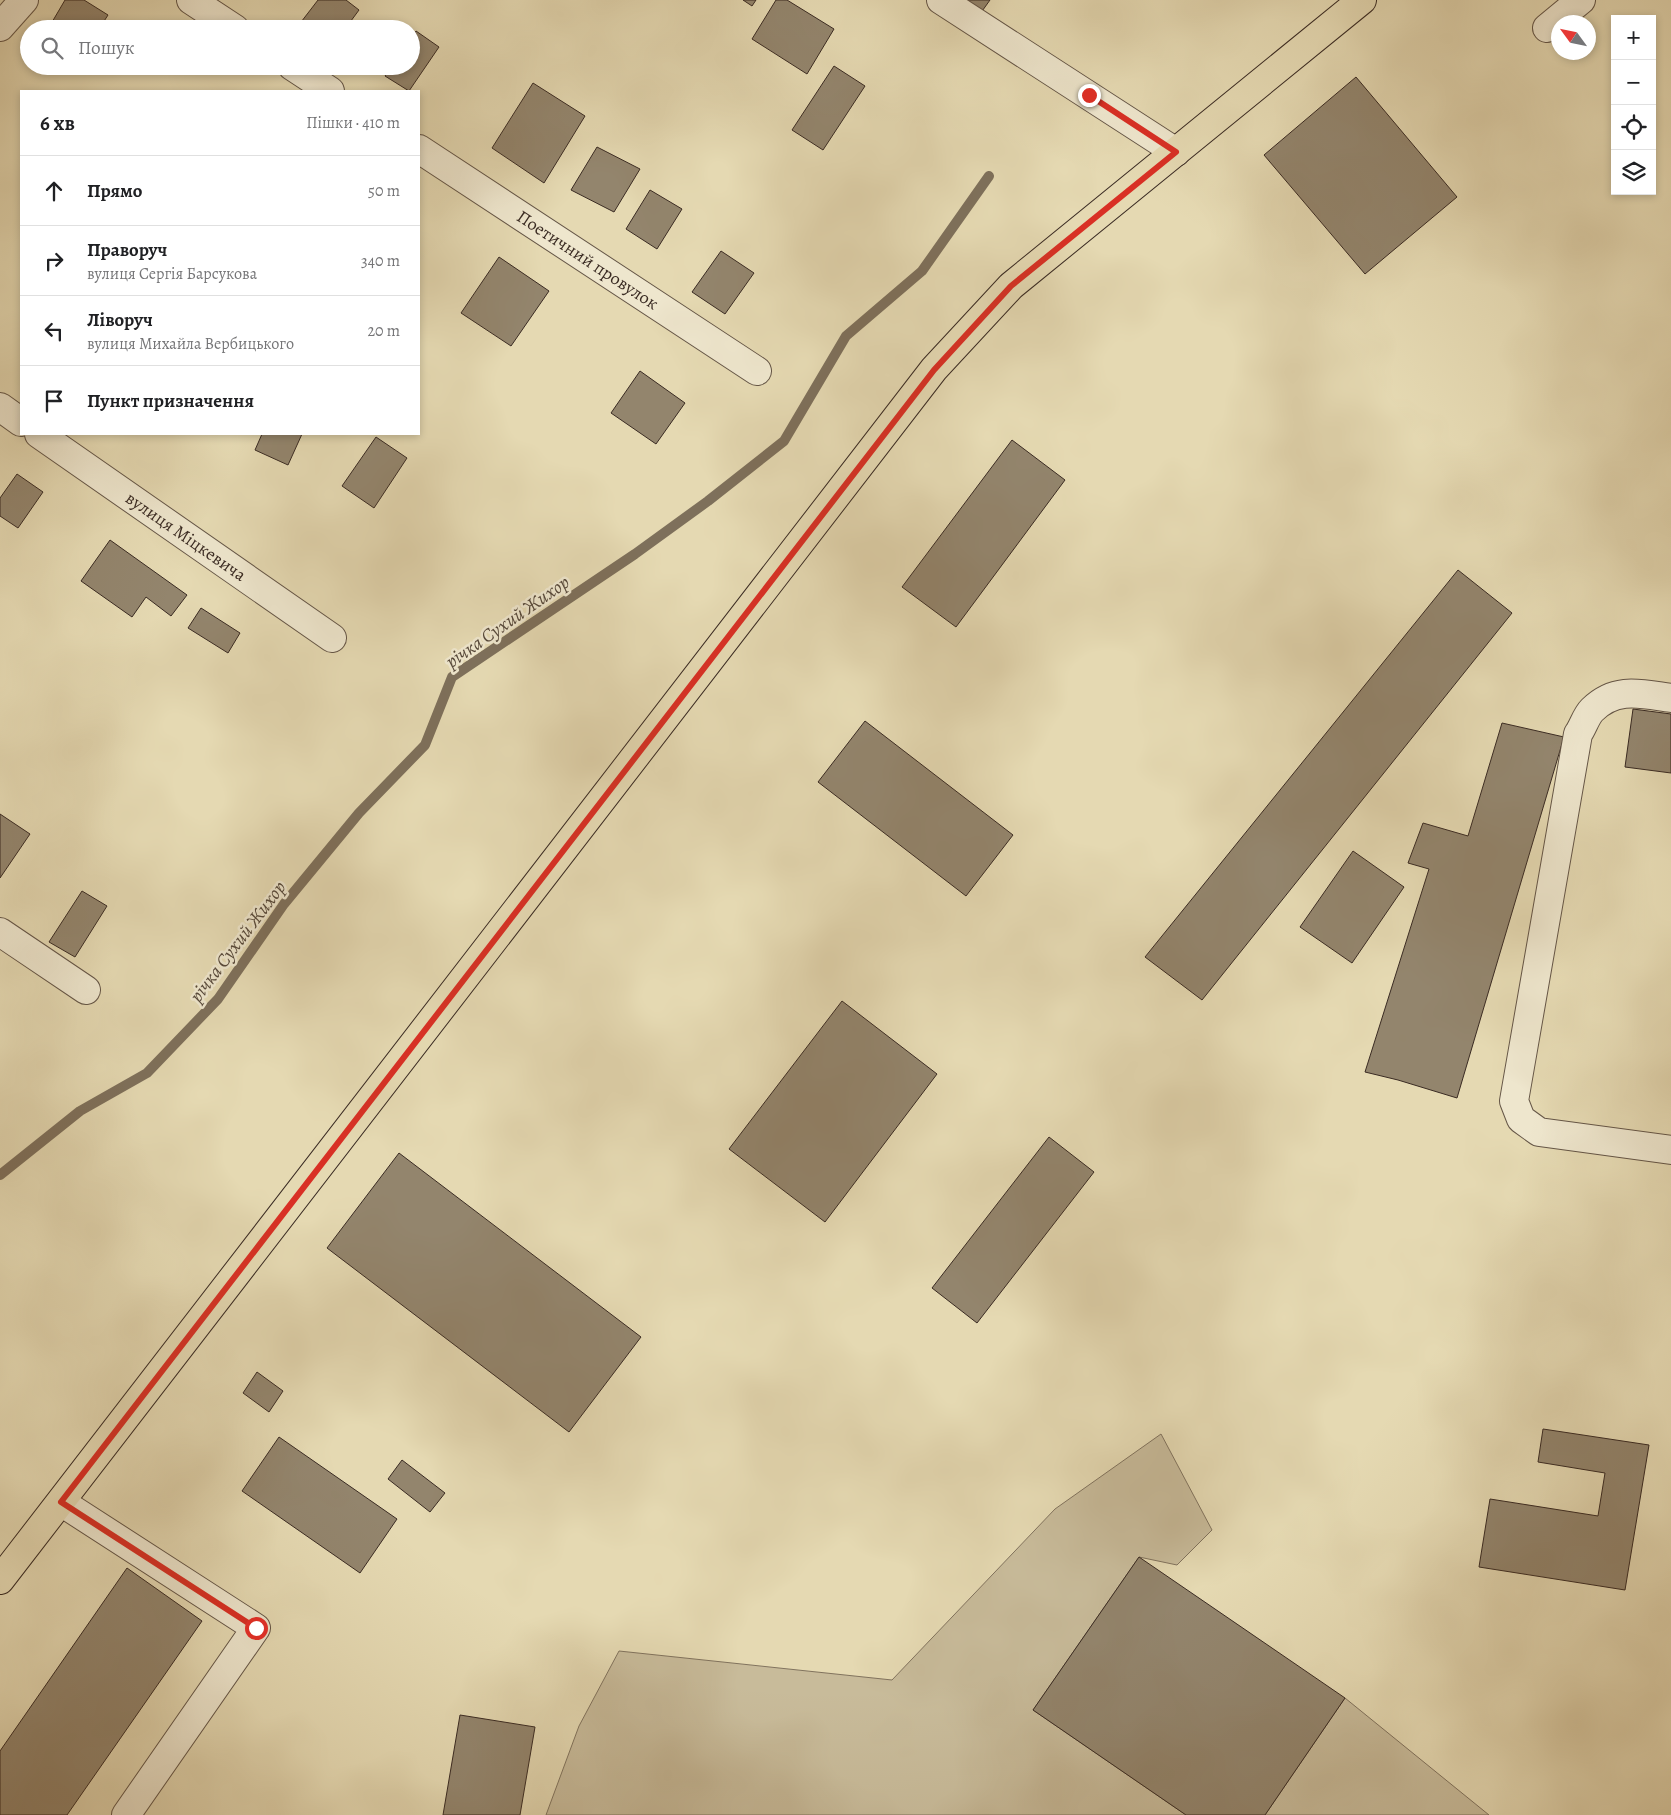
<!DOCTYPE html>
<html lang="uk">
<head>
<meta charset="utf-8">
<style>
	body { margin:0; font-family:Alegreya,serif; background:#f6f6f6; color:#202124 }
	.controls { position:absolute; right:15px; top:15px; display:grid; overflow:hidden; border-radius:0px; box-shadow:0 2px 8px #0003 }
	.controls button { width:45px; height:45px; display:grid; place-items:center; padding:0; border:0; border-bottom:1px solid #e0e0e0; background:#fff; color:#202124; font:25px sans-serif }
	.compass { position:absolute; left:1551px; top:15px; width:45px; height:45px; border-radius:50%; background:#fff; box-shadow:0 2px 8px #0003; rotate:303deg }
	.stop { position:absolute; width:15px; height:15px; margin:-11px; border:4px solid #d93025; border-radius:50%; background:#fff }
	.stop.end { background:#d93025; border-color:#fff; box-shadow:0 1px 5px #0008 }
	.list { margin:0; padding:0; list-style:none }
	h2 { display:flex; justify-content:space-between; align-items:center; height:65px; margin:0; padding:0 20px; font-size:21px }
	h2 small { font-size:16px; font-weight:400; color:#757577 }
	.list li { display:grid; grid-template-columns:32px 1fr auto; gap:15px; align-items:center; box-sizing:border-box; height:70px; padding:0 20px; border-top:1px solid #e0e0e0 }
	.list b { display:block; font-size:19px; white-space:nowrap }
	.list p { margin:0; font-size:16px; white-space:nowrap; color:#757577 }
	.list em { font-size:16px; font-style:normal; color:#757577 }
	.icon { flex:none; width:28px; height:28px; fill:none; stroke:currentColor; stroke-width:2; stroke-linecap:round; stroke-linejoin:round }
	.map { position:relative; flex:none; width:1671px; height:1815px; overflow:hidden }
	.search { position:absolute; background:#fff; box-shadow:0 2px 8px #0003; left:20px; top:20px; width:400px; height:55px; display:flex; align-items:center; gap:12px; box-sizing:border-box; padding:0 18px; border-radius:28px; color:#757577; font-size:19px }
	.panel { position:absolute; background:#fff; box-shadow:0 2px 8px #0003; left:20px; top:90px; width:400px; height:345px; border-radius:0px }
	.map>svg:first-child { display:block }
	.green { fill:#c8bb9a; stroke:#81735e }
	.lines { fill:none; stroke-linecap:round; stroke-linejoin:round }
	.stream { stroke:#7e705b; stroke-width:10 }
	.building { fill:#93856d; stroke:#3a2b23 }
	.minor-casing { stroke:#655647; stroke-width:30 }
	.major-casing { stroke:#3a2b23; stroke-width:30 }
	.minor { stroke:#eee6cd; stroke-width:28 }
	.major { stroke:#e5d9b2; stroke-width:28 }
	.route { stroke:#d93025; stroke-width:6 }
	.labels { text-anchor:middle; stroke-width:5; stroke-linejoin:round; paint-order:stroke }
	.street-label { font-size:18px; fill:#3a2b23; stroke:#eee6cd }
	.water-label { font-size:19px; font-style:italic; fill:#56483a; stroke:#eee6cd }
</style>
</head>
<body>
<div class="map">
<svg width="1671" height="1815" viewBox="0 0 1671 1815">
	<rect width="100%" height="100%" fill="#e5d9b2"/>
	<filter id="stains"><feTurbulence type="fractalNoise" baseFrequency=".004" numOctaves="4"/><feColorMatrix values="0 0 0 0 .2 0 0 0 0 .09 0 0 0 0 .02 0 0 0 .5 -.17"/></filter>
	<radialGradient id="worn" r=".72"><stop offset=".6" stop-color="#630" stop-opacity="0"/><stop offset="1" stop-color="#630" stop-opacity=".3"/></radialGradient>
	<g class="green">
		<path d="M1161,1434l51,96 -35,35 -38,-8 -106,153 153,105h-640l33,-89 40,-75 273,29 163,-171z"/>
		<path d="M1345,1698l144,117h-224z"/>
	</g>
	<g class="lines">
		<path class="stream" d="M0,1175l80,-64 67,-38 71,-74 66,-95 75,-91 66,-68 27,-68 183,-123 73,-53 76,-60 62,-105 76,-65 67,-95"/>
	</g>
	<g class="building">
		<path d="M65,0h19l24,15 -9,14h-51z"/>
		<path d="M318,0h28l13,10 -14,19h-44l-3,-3z"/>
		<path d="M743,0h13l-4,6z"/>
		<path d="M776,0h11l47,29 -27,45 -55,-35z"/>
		<path d="M961,0h29l-10,14z"/>
		<path d="M416,31l23,16 -30,44 -24,-15 7,-10h19v-28z"/>
		<path d="M834,66l31,20 -42,64 -31,-20z"/>
		<path d="M1356,77l101,120 -92,77 -101,-119z"/>
		<path d="M533,83l52,33 -41,67 -52,-35z"/>
		<path d="M597,147l43,22 -26,43 -43,-22z"/>
		<path d="M650,190l32,19 -25,40 -31,-20z"/>
		<path d="M721,251l33,22 -29,41 -33,-22z"/>
		<path d="M499,257l50,34 -38,55 -50,-33z"/>
		<path d="M640,371l45,32 -29,41 -45,-31z"/>
		<path d="M262,434h40l-14,31 -33,-15z"/>
		<path d="M376,437l31,21 -33,50 -32,-22z"/>
		<path d="M1012,440l53,40 -109,147 -54,-40z"/>
		<path d="M17,474l26,18 -25,36 -18,-12v-18z"/>
		<path d="M110,540l77,55 -16,21 -25,-19 -14,20 -51,-36z"/>
		<path d="M1458,570l54,43 -310,387 -57,-43z"/>
		<path d="M201,608l39,25 -12,20 -40,-25z"/>
		<path d="M1633,709l38,5v59l-46,-6z"/>
		<path d="M865,721l148,114 -47,61 -148,-114z"/>
		<path d="M1502,723l62,14 -107,361 -59,-18 -33,-8 64,-203 -21,-6 15,-40 45,13z"/>
		<path d="M0,814l30,20 -30,44z"/>
		<path d="M1353,851l51,36 -52,76 -52,-36z"/>
		<path d="M82,891l25,15 -32,51 -26,-15z"/>
		<path d="M842,1001l95,73 -112,148 -96,-73z"/>
		<path d="M1049,1137l45,35 -117,151 -45,-35z"/>
		<path d="M399,1153l242,184 -72,95 -242,-184z"/>
		<path d="M257,1372l26,19 -14,21 -26,-19z"/>
		<path d="M1543,1429l106,16 -24,145 -146,-23 11,-68 108,17 7,-43 -67,-11z"/>
		<path d="M279,1437l118,82 -37,54 -118,-82z"/>
		<path d="M402,1460l43,33 -15,19 -42,-33z"/>
		<path d="M1139,1557l206,141 -80,117h-79l-153,-105z"/>
		<path d="M127,1568l75,53 -135,194h-67v-64z"/>
		<path d="M460,1715l75,12 -15,88h-77z"/>
	</g>
	<g class="lines">
		<defs>
			<g id="minor">
				<path d="M191,0l44,29"/>
				<path d="M941,0l235,152"/>
				<path d="M0,27l24,-27"/>
				<path d="M1547,28l34,-28"/>
				<path d="M292,66l38,25"/>
				<path id="s1" d="M419,149l338,222"/>
				<path d="M0,407l21,15"/>
				<path id="s2" d="M39,434l293,204"/>
				<path d="M1671,698c-29,-4 -55,-12 -79,12 -6,6 -9,17 -14,24l-64,367 7,18 18,13 132,18"/>
				<path d="M0,932l86,58"/>
				<path d="M61,1502l195,126 -130,187"/>
			</g>
			<path id="major" d="M0,1580l934,-1211 77,-83 351,-286"/>
		</defs>
		<use href="#minor" class="minor-casing"/>
		<use href="#major" class="major-casing"/>
		<use href="#minor" class="minor"/>
		<use href="#major" class="major"/>
	</g>
	<g class="lines">
		<path class="route" d="M256,1628l-195,-126 873,-1132 77,-84 165,-134 -87,-57"/>
	</g>
	<g class="labels">
		<g class="street-label">
			<text dy="6" stroke="none"><textPath href="#s1" startOffset="202">Поетичний провулок</textPath></text>
			<text dy="6" stroke="none"><textPath href="#s2" startOffset="179">вулиця Міцкевича</textPath></text>
		</g>
		<g class="water-label">
			<text transform="translate(507 621) rotate(-35)" y="7">річка Сухий Жихор</text>
			<text transform="translate(237 941) rotate(-53)" y="7">річка Сухий Жихор</text>
		</g>
	</g>
	<rect width="100%" height="100%" filter="url(#stains)"/>
	<rect width="100%" height="100%" fill="url(#worn)"/>
</svg>
<div class="controls">
<button>+</button>
<button>−</button>
<button><svg class="icon" aria-label="locate" viewBox="0 0 24 24"><circle cx="12" cy="12" r="6"/><path d="M12 2v4M12 18v4M2 12h4M18 12h4"/></svg></button>
<button><svg class="icon" aria-label="layers" viewBox="0 0 24 24"><path d="M12 4l9 5-9 5-9-5zM3 14l9 5 9-5"/></svg></button>
</div>
<svg class="compass" viewBox="-18 -18 36 36"><path d="M0-13l5 13h-10z" fill="#e53935"/><path d="M0 13l5-13h-10z" fill="#757577"/></svg>
<div class="stop" style="left:256px;top:1628px"></div>
<div class="stop end" style="left:1089px;top:95px"></div>
<div class="search"><svg class="icon" aria-label="search" viewBox="0 0 24 24"><circle cx="10" cy="10" r="6"/><path d="M15 15l6 6"/></svg>Пошук</div>
<section class="panel">
<h2>6 хв<small>Пішки · 410 m</small></h2>
<ul class="list">
<li><svg class="icon" aria-label="ahead" viewBox="0 0 24 24"><path d="M12 20V5M6 11l6-6 6 6"/></svg><div><b>Прямо</b></div><em>50 m</em></li>
<li><svg class="icon" aria-label="right" viewBox="0 0 24 24"><path d="M7 20v-9h11M14 6l5 5-5 5"/></svg><div><b>Праворуч</b><p>вулиця Сергія Барсукова</p></div><em>340 m</em></li>
<li><svg class="icon" aria-label="left" viewBox="0 0 24 24"><path d="M17 20v-9H6M10 6l-5 5 5 5"/></svg><div><b>Ліворуч</b><p>вулиця Михайла Вербицького</p></div><em>20 m</em></li>
<li><svg class="icon" aria-label="arrive" viewBox="0 0 24 24"><path d="M6 21V4h12l-3 4 3 4H6"/></svg><div><b>Пункт призначення</b></div></li>
</ul>
</section>
</div>
</body>
</html>
